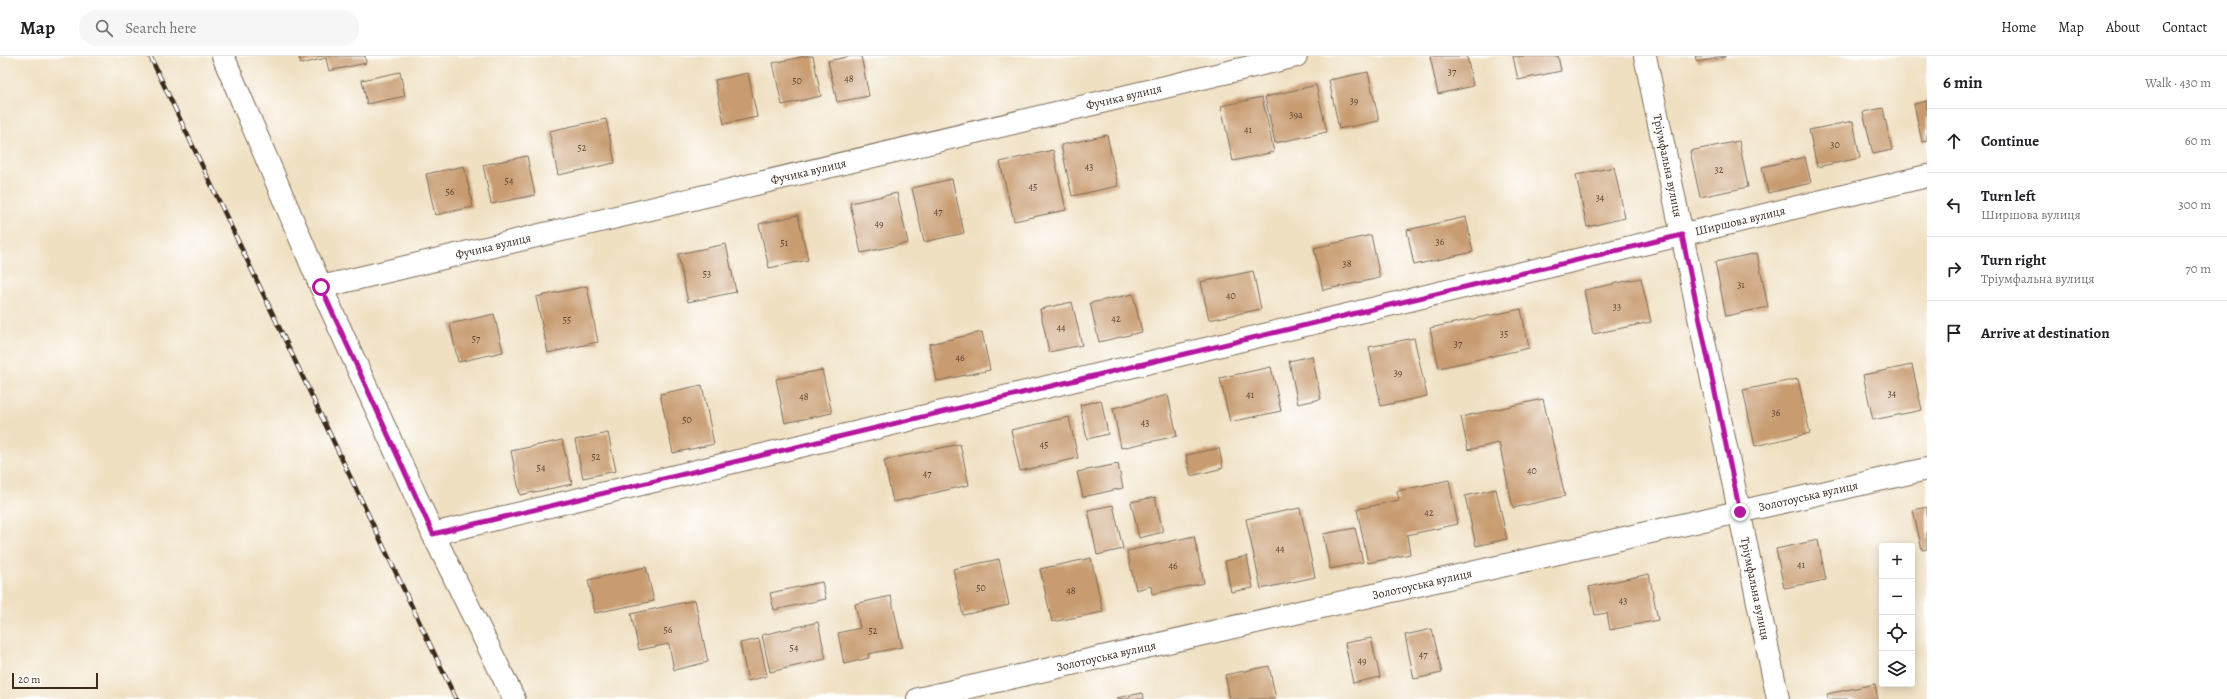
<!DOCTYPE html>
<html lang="en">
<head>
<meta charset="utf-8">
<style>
	body { margin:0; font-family:Alegreya,serif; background:#f6f6f6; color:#202124 }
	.controls { position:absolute; right:12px; bottom:12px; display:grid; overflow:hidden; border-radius:4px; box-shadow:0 2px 10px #0003 }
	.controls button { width:36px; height:36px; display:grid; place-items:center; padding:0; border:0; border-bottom:1px solid #e0e0e0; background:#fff; color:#202124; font:20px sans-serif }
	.scale { position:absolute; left:12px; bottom:10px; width:86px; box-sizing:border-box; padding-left:4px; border:2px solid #3b2a1e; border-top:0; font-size:11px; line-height:14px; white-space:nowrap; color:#3b2a1e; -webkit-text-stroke:3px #fff; paint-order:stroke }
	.stop { position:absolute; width:12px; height:12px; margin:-9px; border:3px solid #b5179e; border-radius:50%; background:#fff }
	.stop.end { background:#b5179e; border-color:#fff; box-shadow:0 1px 4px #0008 }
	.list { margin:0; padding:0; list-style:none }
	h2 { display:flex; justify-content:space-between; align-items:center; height:52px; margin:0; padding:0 16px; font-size:17px }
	h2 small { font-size:13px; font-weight:400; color:#757577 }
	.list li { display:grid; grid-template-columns:26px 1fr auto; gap:12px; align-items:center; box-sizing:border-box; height:64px; padding:0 16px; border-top:1px solid #e0e0e0 }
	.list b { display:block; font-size:15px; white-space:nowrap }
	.list p { margin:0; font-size:13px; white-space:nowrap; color:#757577 }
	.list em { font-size:13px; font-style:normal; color:#757577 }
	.icon { flex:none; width:22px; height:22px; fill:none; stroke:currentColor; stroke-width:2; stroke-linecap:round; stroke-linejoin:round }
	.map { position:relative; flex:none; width:1927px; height:643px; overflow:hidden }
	header { display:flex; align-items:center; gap:24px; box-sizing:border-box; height:56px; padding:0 20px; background:#fff; border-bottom:1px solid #e0e0e0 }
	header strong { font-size:19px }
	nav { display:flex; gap:22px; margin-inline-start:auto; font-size:14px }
	.search { width:280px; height:36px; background:#f6f6f6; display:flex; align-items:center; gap:10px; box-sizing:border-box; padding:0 14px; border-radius:22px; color:#757577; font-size:15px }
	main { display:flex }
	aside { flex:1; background:#fff }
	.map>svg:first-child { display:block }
	.building { fill:#c89b70 }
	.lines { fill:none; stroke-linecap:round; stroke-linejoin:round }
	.street-casing { stroke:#7a6a57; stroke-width:24 }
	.street { stroke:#fff; stroke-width:22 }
	.rail-casing { stroke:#3b2a1e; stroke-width:4.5 }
	.rail { stroke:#fff; stroke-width:3; stroke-dasharray:9; stroke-linecap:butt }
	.route { stroke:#b5179e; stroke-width:5 }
	.labels { text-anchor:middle; stroke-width:4; stroke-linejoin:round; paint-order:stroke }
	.number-label { font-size:10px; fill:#5e4632 }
	.street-label { font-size:12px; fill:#3b2a1e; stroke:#fff }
</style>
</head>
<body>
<header>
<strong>Map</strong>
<div class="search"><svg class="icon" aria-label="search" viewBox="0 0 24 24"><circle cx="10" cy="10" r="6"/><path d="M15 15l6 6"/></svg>Search here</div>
<nav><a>Home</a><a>Map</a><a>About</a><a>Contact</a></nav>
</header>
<main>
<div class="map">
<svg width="1927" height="643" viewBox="0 0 1927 643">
	<rect width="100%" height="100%" fill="#fff"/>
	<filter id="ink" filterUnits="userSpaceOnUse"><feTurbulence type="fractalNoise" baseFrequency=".025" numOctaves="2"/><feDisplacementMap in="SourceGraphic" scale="8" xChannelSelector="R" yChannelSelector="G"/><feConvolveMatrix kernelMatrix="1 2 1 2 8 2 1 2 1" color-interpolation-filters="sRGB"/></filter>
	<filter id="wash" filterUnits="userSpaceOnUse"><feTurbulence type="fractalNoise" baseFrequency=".012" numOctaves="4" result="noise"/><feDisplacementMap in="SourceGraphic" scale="16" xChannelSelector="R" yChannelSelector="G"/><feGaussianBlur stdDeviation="0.9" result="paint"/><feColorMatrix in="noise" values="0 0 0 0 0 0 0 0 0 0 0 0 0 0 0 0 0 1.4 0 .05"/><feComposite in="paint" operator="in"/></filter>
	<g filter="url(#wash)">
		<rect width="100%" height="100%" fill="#f0e0c2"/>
		<g id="blocks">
			<g class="building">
				<path d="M299,0h66l1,7 -37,8 -3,-13 -25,6z"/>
				<path d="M806,0h7l8,40 -39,9 -9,-42z"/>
				<path d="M851,0h10l8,40 -32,6 -9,-41z"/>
				<path d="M1430,0h37l6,30 -35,8z"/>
				<path d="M1513,0h45l3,15 -43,9z"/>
				<path d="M1695,0h30v1l-28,5z"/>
				<path d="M400,16l5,24 -38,8 -5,-24z"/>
				<path d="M1368,16l11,49 -40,8 -10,-49z"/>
				<path d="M748,17l9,44 -33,7 -9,-44z"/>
				<path d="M1316,29l11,47 -52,11 -10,-46z"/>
				<path d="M1262,41l12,55 -41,9 -12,-55z"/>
				<path d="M1927,45v40l-5,1 -8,-38z"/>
				<path d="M1883,52l9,42 -19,4 -10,-42z"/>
				<path d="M606,63l9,44 -57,12 -9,-44z"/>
				<path d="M1853,65l7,37 -43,9 -8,-37z"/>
				<path d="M1107,79l11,51 -46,10 -11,-51z"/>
				<path d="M1739,85l9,46 -48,10 -10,-46z"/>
				<path d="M1053,94l13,60 -52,11 -14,-59z"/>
				<path d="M527,100l8,39 -44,9 -8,-39z"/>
				<path d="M1805,101l6,26 -43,10 -6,-26z"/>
				<path d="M464,110l9,41 -38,8 -9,-41z"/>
				<path d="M1614,111l11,51 -38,9 -11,-52z"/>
				<path d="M952,123l12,54 -40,9 -12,-54z"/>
				<path d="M897,137l11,50 -47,10 -11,-50z"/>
				<path d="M798,159l10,45 -39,8 -10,-44z"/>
				<path d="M1466,161l7,35 -59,13 -7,-35z"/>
				<path d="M1371,179l9,43 -57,12 -9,-42z"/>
				<path d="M726,188l10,48 -48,10 -10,-48z"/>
				<path d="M1757,197l11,54 -42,9 -11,-54z"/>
				<path d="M1253,215l8,38 -52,11 -8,-38z"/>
				<path d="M1641,222l10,44 -58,12 -9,-44z"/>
				<path d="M587,230l11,56 -50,11 -12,-56z"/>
				<path d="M1133,238l9,38 -43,10 -9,-39z"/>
				<path d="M1072,246l10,43 -33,7 -9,-43z"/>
				<path d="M1521,253l8,39 -90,20 -9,-40z"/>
				<path d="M494,258l9,38 -45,10 -8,-38z"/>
				<path d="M982,276l8,38 -53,11 -8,-37z"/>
				<path d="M1414,282l13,58 -46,10 -12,-59z"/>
				<path d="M1312,300l9,43 -23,5 -9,-43z"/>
				<path d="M1912,309l10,45 -49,10 -10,-45z"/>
				<path d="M1271,311l10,44 -51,11 -10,-44z"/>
				<path d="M822,314l10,43 -47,10 -9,-44z"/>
				<path d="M1798,323l12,54 -55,13 -12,-56z"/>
				<path d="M702,329l12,59 -41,9 -13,-59z"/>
				<path d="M1168,339l9,41 -56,12 -8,-40z"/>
				<path d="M1543,343l22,97 -52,12 -14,-65 -31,7 -7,-33z"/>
				<path d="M1101,344l7,34 -21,5 -7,-34z"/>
				<path d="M1069,361l9,41 -58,13 -9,-41z"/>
				<path d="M608,377l8,38 -33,7 -8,-38z"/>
				<path d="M562,384l10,44 -52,11 -9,-44z"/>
				<path d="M960,388l9,41 -76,17 -9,-42z"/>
				<path d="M1219,392l4,20 -32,8 -5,-21z"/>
				<path d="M1118,408l5,24 -40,9 -6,-25z"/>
				<path d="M1449,424l9,44 -51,11 3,19 -42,9 -11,-54 42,-9 -2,-9z"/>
				<path d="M1496,433l11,50 -31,7 -11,-50z"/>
				<path d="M1155,441l8,35 -24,6 -8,-36z"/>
				<path d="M1113,449l10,44 -26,6 -9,-45z"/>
				<path d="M1927,451v42l-5,1 -9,-40z"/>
				<path d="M1300,452l15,69 -54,12 -15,-70z"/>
				<path d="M1355,472l8,34 -33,7 -7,-35z"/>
				<path d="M1194,480l10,47 -52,11 -1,-8 -15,4 -9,-39z"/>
				<path d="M1818,484l8,40 -42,8 -8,-39z"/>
				<path d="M1247,500l6,32 -22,4 -6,-31z"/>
				<path d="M1091,502l12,54 -51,10 -12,-53z"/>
				<path d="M999,503l10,46 -46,10 -10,-46z"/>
				<path d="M646,511l8,34 -59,12 -7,-33z"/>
				<path d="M1649,518l9,46 -48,10 -3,-17 -12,2 -6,-28z"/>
				<path d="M822,526l4,17 -52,11 -4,-17z"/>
				<path d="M891,540l11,51 -34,7 1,4 -25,6 -6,-31 22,-5 -5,-24z"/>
				<path d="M695,544l13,62 -34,8 -5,-26 -30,6 -8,-36z"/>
				<path d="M818,566l8,37 -56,13 -8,-37z"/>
				<path d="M1432,573l10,44 -28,6 -9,-44z"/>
				<path d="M1371,582l9,39 -27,6 -8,-40z"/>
				<path d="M759,583l8,37 -19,5 -8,-38z"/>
				<path d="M1269,610l7,33h-46l-5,-24z"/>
				<path d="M1875,628l3,15h-50l-1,-5z"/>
				<path d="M1143,637l1,6h-28v-1z"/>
			</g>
		</g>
	</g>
	<g filter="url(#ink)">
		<use href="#blocks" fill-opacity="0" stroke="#7a6a57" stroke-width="1"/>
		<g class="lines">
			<defs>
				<g id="street">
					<path d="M223,0l98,231 112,247 81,165"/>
					<path id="s1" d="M1645,0l133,643"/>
					<path id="s2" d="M321,231l975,-231"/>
					<path id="s3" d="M433,478l1494,-358"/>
					<path id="s4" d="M918,643l1009,-230"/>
				</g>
			</defs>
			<use href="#street" class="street-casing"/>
			<use href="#street" class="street"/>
			<defs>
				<path id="rail" d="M150,0l306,643"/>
			</defs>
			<use href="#rail" class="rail-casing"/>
			<use href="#rail" class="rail"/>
		</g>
	</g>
	<g class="lines" filter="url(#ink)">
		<path class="route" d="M321,231l112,247 1249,-299 58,277"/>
	</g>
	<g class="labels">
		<g class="number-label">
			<text x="1452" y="19">37</text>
			<text x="849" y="26">48</text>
			<text x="797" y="28">50</text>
			<text x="1354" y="48">39</text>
			<text x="1296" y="62">39а</text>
			<text x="1248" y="77">41</text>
			<text x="1835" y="92">30</text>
			<text x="582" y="95">52</text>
			<text x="1089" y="114">43</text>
			<text x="1719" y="117">32</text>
			<text x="509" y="128">54</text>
			<text x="1033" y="134">45</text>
			<text x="450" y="139">56</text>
			<text x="1600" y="145">34</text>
			<text x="938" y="159">47</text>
			<text x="879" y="171">49</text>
			<text x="1440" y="189">36</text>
			<text x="784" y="190">51</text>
			<text x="1347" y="211">38</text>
			<text x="707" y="221">53</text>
			<text x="1741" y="232">31</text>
			<text x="1231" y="243">40</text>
			<text x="1617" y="254">33</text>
			<text x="1116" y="266">42</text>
			<text x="567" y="267">55</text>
			<text x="1061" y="275">44</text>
			<text x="1504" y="281">35</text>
			<text x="476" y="286">57</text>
			<text x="1458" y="291">37</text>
			<text x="960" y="305">46</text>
			<text x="1398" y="320">39</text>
			<text x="1892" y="341">34</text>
			<text x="1250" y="342">41</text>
			<text x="804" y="344">48</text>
			<text x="1776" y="360">36</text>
			<text x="687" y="367">50</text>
			<text x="1145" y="370">43</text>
			<text x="1044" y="392">45</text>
			<text x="596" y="404">52</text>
			<text x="541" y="415">54</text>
			<text x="1532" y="418">40</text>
			<text x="927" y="421">47</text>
			<text x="1429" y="460">42</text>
			<text x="1280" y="496">44</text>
			<text x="1801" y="512">41</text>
			<text x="1173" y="513">46</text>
			<text x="981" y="535">50</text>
			<text x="1071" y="538">48</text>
			<text x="1623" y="548">43</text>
			<text x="668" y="577">56</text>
			<text x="873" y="578">52</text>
			<text x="794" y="595">54</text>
			<text x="1423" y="602">47</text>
			<text x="1362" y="608">49</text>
		</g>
		<g class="street-label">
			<text dy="4" stroke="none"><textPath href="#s2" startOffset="825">Фучика вулиця</textPath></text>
			<text dy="4" stroke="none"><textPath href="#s1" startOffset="112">Тріумфальна вулиця</textPath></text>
			<text dy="4" stroke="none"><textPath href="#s2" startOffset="501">Фучика вулиця</textPath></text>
			<text dy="4" stroke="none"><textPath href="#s3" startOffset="1344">Ширшова вулиця</textPath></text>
			<text dy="4" stroke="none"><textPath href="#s2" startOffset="177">Фучика вулиця</textPath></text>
			<text dy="4" stroke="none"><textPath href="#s4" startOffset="913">Золотоуська вулиця</textPath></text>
			<text dy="4" stroke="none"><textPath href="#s4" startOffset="517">Золотоуська вулиця</textPath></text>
			<text dy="4" stroke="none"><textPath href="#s1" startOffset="544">Тріумфальна вулиця</textPath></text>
			<text dy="4" stroke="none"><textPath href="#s4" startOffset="193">Золотоуська вулиця</textPath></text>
		</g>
	</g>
</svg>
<div class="controls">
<button>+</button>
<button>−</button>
<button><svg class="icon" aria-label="locate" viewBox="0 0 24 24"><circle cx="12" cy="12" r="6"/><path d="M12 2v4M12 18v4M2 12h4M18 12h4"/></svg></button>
<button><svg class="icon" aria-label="layers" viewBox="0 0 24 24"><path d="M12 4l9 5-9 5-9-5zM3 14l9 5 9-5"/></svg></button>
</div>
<div class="scale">20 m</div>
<div class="stop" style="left:321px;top:231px"></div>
<div class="stop end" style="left:1740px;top:456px"></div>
</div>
<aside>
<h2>6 min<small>Walk · 430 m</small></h2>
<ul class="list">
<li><svg class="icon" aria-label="ahead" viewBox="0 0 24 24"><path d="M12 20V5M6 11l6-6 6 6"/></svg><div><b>Continue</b></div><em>60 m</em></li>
<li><svg class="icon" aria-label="left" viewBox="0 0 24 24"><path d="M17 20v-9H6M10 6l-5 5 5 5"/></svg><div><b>Turn left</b><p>Ширшова вулиця</p></div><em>300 m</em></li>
<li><svg class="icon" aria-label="right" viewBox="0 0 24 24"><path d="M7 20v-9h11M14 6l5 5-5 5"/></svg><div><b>Turn right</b><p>Тріумфальна вулиця</p></div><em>70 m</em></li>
<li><svg class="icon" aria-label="arrive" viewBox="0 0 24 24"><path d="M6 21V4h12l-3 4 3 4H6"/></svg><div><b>Arrive at destination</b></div></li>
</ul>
</aside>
</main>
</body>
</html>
